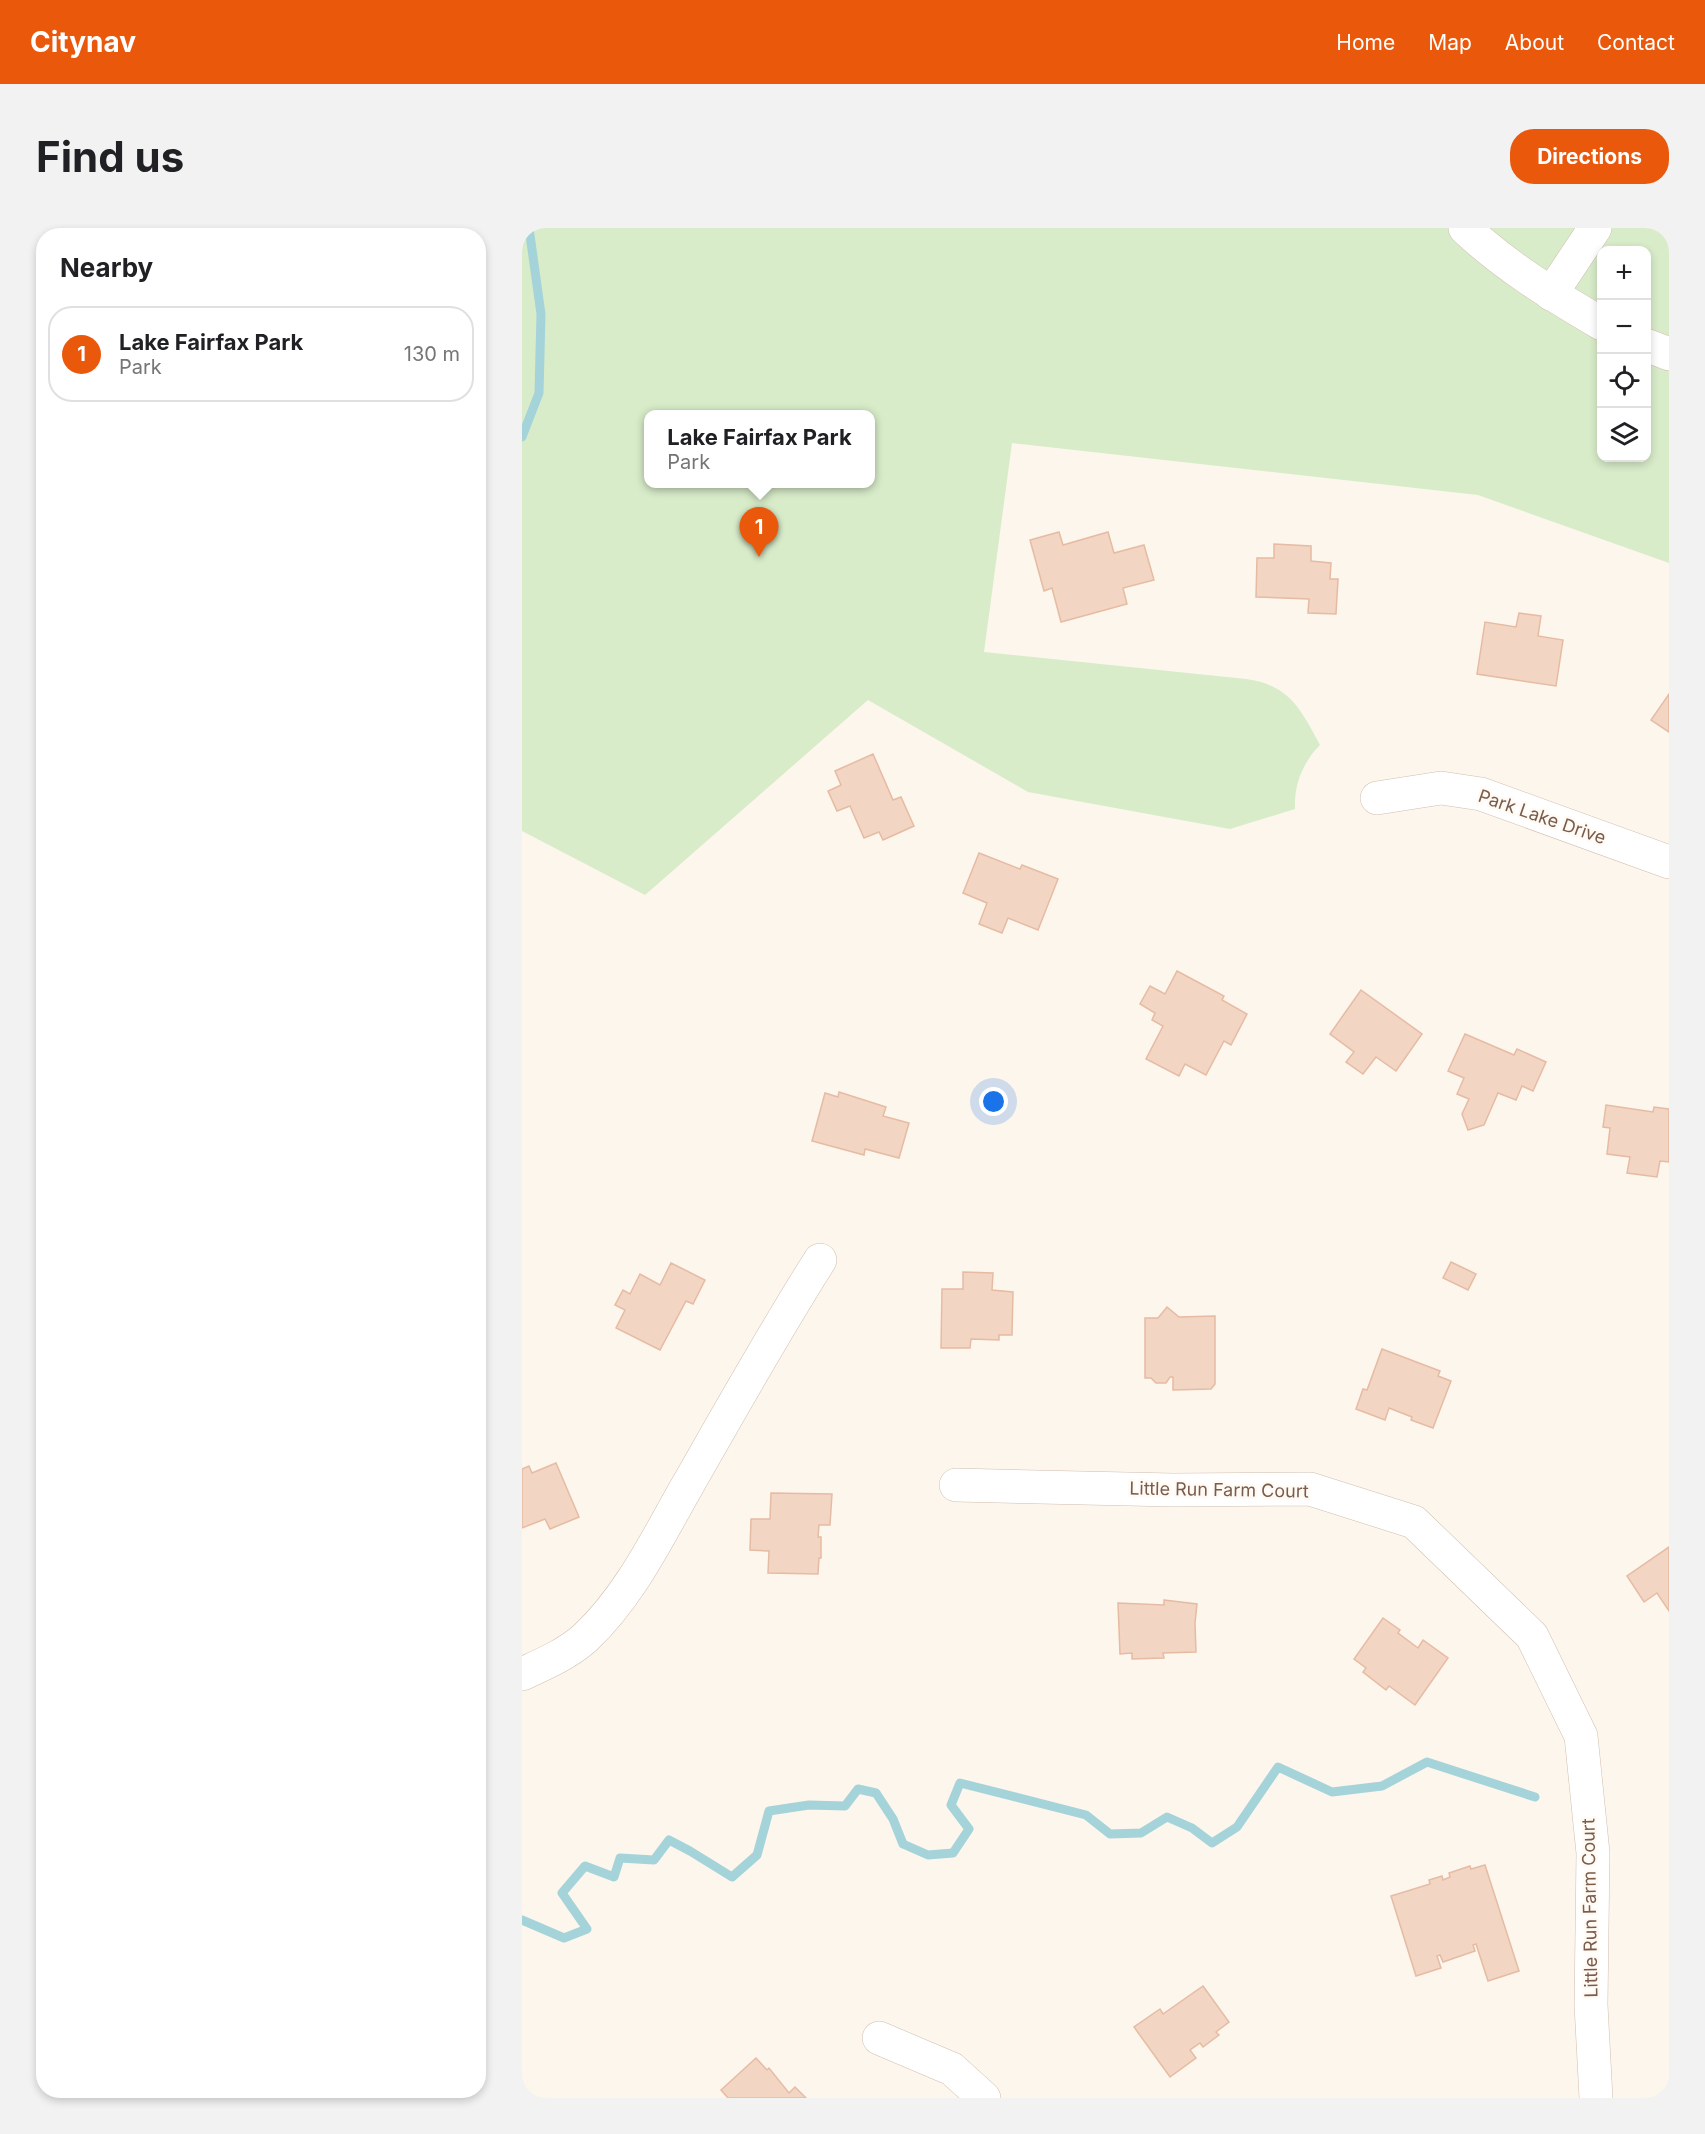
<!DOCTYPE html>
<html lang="en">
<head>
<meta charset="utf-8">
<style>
	body { margin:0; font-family:Inter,sans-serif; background:#f2f2f2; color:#202124 }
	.controls { position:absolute; right:18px; top:18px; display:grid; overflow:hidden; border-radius:12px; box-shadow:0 3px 9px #0003 }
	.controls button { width:54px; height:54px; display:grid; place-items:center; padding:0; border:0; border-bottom:2px solid #e0e0e0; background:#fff; color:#202124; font:30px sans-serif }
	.you { position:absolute; left:472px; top:874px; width:21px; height:21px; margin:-15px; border:4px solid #fff; border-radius:50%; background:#1a73e8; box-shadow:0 0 0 9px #1a73e833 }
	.badge { display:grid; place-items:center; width:39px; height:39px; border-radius:50%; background:#ea580c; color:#fff; font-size:20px; font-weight:700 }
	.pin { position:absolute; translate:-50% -50px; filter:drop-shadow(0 2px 3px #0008) }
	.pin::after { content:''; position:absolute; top:32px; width:21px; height:18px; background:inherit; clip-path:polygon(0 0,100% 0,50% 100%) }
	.popup { position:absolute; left:122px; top:182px; width:231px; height:78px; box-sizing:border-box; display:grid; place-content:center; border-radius:12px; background:#fff; filter:drop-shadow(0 2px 4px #0005); font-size:20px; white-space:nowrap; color:#757577 }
	.popup b { font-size:22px; color:#202124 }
	.popup::after { content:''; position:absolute; left:50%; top:100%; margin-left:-12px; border:12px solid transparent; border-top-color:#fff }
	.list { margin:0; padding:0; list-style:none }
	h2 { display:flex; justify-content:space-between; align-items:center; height:78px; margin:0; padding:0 24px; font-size:26px }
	h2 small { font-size:20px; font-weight:400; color:#757577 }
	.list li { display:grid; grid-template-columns:39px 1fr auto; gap:18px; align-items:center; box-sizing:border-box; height:96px; margin:0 12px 12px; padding:0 12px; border:2px solid #e0e0e0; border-radius:24px }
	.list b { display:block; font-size:22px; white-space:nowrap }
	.list p { margin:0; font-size:20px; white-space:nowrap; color:#757577 }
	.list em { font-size:20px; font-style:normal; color:#757577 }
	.icon { flex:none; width:33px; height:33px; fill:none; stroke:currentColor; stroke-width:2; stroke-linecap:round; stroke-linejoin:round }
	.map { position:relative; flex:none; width:1147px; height:1870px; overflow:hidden; border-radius:24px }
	header { display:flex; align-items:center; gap:36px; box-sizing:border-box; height:84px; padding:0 30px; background:#ea580c; color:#fff }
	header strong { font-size:28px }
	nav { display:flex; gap:33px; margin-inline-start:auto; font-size:21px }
	.intro { display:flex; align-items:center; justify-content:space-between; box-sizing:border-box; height:144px; padding:0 36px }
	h1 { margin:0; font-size:42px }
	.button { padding:15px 27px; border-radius:24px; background:#ea580c; color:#fff; font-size:21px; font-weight:700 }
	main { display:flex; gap:36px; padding:0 36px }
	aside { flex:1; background:#fff; border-radius:24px; box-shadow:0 3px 9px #0003 }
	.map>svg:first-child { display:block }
	.green { fill:#d8ecc9; fill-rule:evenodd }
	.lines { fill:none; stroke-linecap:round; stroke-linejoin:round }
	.stream { stroke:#a5d3da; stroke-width:9 }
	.building { fill:#f3d5c3; stroke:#e6bba3; stroke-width:1.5 }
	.minor-casing { stroke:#d1beb0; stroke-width:34 }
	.minor { stroke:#fff; stroke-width:33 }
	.labels { text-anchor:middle; stroke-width:5; stroke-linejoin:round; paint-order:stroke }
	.street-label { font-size:18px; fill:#7a5c4d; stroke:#fffaf3 }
</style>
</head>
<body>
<header>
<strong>Citynav</strong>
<nav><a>Home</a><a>Map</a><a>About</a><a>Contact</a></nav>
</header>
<div class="intro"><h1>Find us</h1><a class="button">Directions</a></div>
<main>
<aside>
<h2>Nearby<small></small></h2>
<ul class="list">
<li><span class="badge">1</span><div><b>Lake Fairfax Park</b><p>Park</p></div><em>130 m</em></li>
</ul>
</aside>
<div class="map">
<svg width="1147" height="1870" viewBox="0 0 1147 1870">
	<rect width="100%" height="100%" fill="#fdf6ec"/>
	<path class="green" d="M0,0h1147v335l-191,-68 -466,-52 -28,209 262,27c44,6 55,31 74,66 -17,17 -26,39 -25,64l-65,20 -202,-37 -160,-92 -223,195 -123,-64zM1080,22h44v208h-44zM126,186h222v70h-222z"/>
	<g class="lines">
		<g class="stream">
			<path d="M0,209l17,-44 2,-79 -12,-86"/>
			<path d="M0,1692l42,18 23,-9 -25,-36 23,-27 29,11 6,-19 34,2 15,-20 21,11 42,26 25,-22 12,-44 40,-6 36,1 13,-17 18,4 17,26 10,25 25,11 25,-2 16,-24 -18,-24 9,-22 126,32 24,19 31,-1 26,-16 25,11 20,15 25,-16 41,-60 54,25 50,-6 45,-24 108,35"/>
		</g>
	</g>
	<g class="building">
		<path d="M537,304l4,13 45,-13 6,21 30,-8 10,35 -31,8 4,16 -66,18 -9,-34 -8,3 -14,-51z"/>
		<path d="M752,316l37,2v15l20,2 -1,16h8l-2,35 -28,-1 1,-14 -53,-2 1,-39h17z"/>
		<path d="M997,385l22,3 -3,20 25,4 -7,46 -79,-12 8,-52 31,5z"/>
		<path d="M1147,466v38l-18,-12z"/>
		<path d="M351,526l20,46 8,-3 13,29 -31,14 -4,-8 -15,6 -14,-32 -13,5 -9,-20 13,-6 -6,-14z"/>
		<path d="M457,625l41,16 2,-4 36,14 -20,51 -30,-12 -6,15 -23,-9 8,-21 -24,-10z"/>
		<path d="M655,743l47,25 -2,4 25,14 -16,31 -7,-4 -18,34 -21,-11 -6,12 -33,-17 17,-33 -11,-6 3,-7 -15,-9 10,-18 15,8z"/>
		<path d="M839,762l61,44 -26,37 -20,-14 -13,17 -17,-12 8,-10 -24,-18z"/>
		<path d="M943,806l49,21 3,-6 29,13 -13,29 -11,-5 -6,14 -18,-7 -14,32 -16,5 -6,-16 7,-15 -12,-5 7,-16 -16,-7z"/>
		<path d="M317,864l47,15 -3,9 26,7 -10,35 -34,-9 -1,6 -52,-14 13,-48 13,4z"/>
		<path d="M1084,877l47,7 1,-5 15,2v53l-9,-1 -3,16 -30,-4 3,-16 -23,-3 3,-26 -7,-1z"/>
		<path d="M929,1034l25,12 -8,16 -25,-12z"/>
		<path d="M149,1035l34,17 -12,24 -7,-3 -26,49 -44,-22 9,-18 -10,-5 8,-15 7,4 10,-20 20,11z"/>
		<path d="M441,1044l30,1 -1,17 21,2 -1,43h-13v5l-28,-1 -1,9h-29l1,-59h21z"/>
		<path d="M645,1079l12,10 36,-1v68l-4,5 -38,1v-13h-3l-4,6h-10l-5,-5h-6v-60h13z"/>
		<path d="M860,1121l58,22 -2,5 13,5 -18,47 -22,-8 1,-3 -23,-9 -4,12 -29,-11 7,-20 4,1z"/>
		<path d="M34,1235l23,54 -29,12 -5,-10 -23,9v-59l7,-3 3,7z"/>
		<path d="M249,1265l61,1 -2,31h-11l-1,12h3v21h-2l-1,16 -50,-1 1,-22 -19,-1 1,-31h19z"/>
		<path d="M1147,1319v64l-12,-18 -13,9 -17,-26z"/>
		<path d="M642,1372l33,4 -2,19 1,29 -33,1 1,5 -32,1v-6l-12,1 -2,-51 46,2z"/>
		<path d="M861,1390l17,12 -2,3 20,15 5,-8 25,18 -33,47 -26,-19 -3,4 -23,-18 3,-4 -12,-9z"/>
		<path d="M963,1637l34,106 -31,10 -12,-37 -3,1 2,6 -32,11 -3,-7 -3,1 4,12 -25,8 -25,-80 39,-12 -1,-4 13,-4 1,4 7,-3 -1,-4 21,-7 1,3z"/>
		<path d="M681,1758l26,36 -13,10 3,3 -16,12 -3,-4 -10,7 6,8 -26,19 -36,-50 26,-18 3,5z"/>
		<path d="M234,1830l11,12 2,-2 20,25 6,-6 11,11h-78l-7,-8z"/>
	</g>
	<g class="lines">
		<defs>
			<g id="minor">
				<path d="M943,0c40,38 89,68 137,96"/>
				<path d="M1029,66l44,-66"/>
				<path d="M1124,117l23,9"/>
				<path d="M855,570l64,-10 40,6 188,68"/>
				<path d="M434,1257l217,5 137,-1 104,33 118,114 49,100 12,117 -2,152 5,93"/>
				<path d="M0,1446c22,-10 45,-20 63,-36 44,-41 72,-99 101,-150 44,-77 87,-154 134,-228"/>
				<path d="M357,1810l73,31 32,29"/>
			</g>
		</defs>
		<use href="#minor" class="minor-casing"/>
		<use href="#minor" class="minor"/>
	</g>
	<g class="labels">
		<g class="street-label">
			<text transform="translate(1020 589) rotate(19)" y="6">Park Lake Drive</text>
			<text transform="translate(697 1262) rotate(1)" y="6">Little Run Farm Court</text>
			<text transform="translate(1068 1680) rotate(-91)" y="6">Little Run Farm Court</text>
		</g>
	</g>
</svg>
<div class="controls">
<button>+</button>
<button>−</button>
<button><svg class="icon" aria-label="locate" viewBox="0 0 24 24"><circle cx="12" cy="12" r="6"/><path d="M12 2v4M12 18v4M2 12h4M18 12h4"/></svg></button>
<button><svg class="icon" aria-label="layers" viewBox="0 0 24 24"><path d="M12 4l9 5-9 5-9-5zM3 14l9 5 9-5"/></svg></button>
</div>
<div class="you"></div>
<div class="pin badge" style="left:237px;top:329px">1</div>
<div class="popup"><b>Lake Fairfax Park</b>Park</div>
</div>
</main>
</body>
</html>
